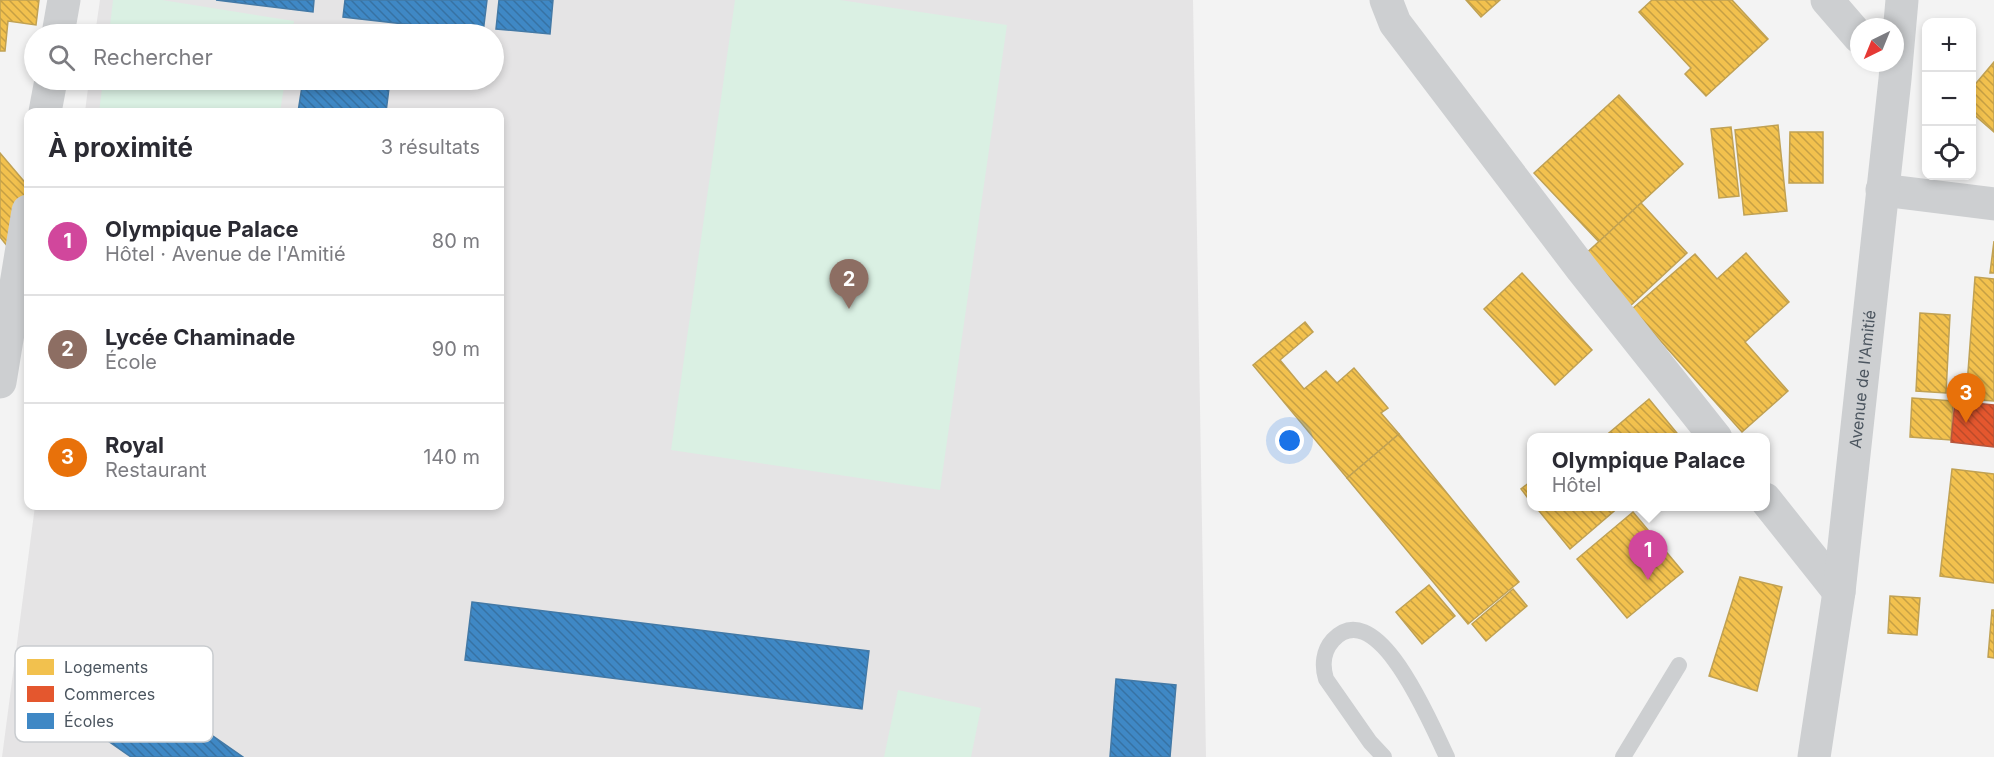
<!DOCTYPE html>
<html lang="fr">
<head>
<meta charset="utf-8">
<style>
	body { margin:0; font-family:Inter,sans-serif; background:#f2f2f3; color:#2b2b33 }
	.controls { position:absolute; right:18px; top:18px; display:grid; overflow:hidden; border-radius:12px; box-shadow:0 3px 9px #0003 }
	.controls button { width:54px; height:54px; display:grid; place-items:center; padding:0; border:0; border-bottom:2px solid #e1e1e2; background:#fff; color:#2b2b33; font:30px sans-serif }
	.compass { position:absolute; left:1850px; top:18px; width:54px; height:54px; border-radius:50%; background:#fff; box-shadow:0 3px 9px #0003; rotate:223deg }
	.you { position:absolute; left:1290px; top:441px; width:21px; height:21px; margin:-15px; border:4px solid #fff; border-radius:50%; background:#1a73e8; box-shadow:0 0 0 9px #1a73e833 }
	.badge { display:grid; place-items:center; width:39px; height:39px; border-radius:50%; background:#111827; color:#fff; font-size:20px; font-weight:700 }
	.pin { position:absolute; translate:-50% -50px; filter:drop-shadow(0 2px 3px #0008) }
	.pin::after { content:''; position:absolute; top:32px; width:21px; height:18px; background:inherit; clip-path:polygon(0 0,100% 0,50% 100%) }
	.popup { position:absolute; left:1527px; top:433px; width:243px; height:78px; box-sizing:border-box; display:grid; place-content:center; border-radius:12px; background:#fff; filter:drop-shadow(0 2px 4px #0005); font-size:20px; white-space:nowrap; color:#7c7c81 }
	.popup b { font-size:22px; color:#2b2b33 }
	.popup::after { content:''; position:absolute; left:50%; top:100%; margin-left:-12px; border:12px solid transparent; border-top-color:#fff }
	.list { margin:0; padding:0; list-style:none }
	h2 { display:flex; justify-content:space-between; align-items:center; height:78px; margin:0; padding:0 24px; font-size:26px }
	h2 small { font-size:20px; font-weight:400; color:#7c7c81 }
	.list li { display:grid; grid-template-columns:39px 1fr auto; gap:18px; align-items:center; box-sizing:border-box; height:108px; padding:0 24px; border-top:2px solid #e1e1e2 }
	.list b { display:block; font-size:22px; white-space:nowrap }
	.list p { margin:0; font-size:20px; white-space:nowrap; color:#7c7c81 }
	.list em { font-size:20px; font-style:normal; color:#7c7c81 }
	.icon { flex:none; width:33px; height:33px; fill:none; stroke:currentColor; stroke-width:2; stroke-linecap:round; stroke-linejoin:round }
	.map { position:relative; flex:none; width:1994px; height:757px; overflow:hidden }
	.search { position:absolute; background:#fff; box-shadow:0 3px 9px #0003; left:24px; top:24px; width:480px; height:66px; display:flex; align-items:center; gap:15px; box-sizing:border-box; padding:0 21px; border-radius:33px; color:#7c7c81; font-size:22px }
	.panel { position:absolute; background:#fff; box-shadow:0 3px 9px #0003; left:24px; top:108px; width:480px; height:402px; border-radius:12px }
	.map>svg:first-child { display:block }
	.education { fill:#e5e4e5 }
	.grass { fill:#daf0e3 }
	.homes { fill:url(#homes-back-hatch); stroke:#c0a153; stroke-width:1.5 }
	.shops { fill:url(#shops-back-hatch); stroke:#b6563d; stroke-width:1.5 }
	.schools { fill:url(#schools-back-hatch); stroke:#4379a6; stroke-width:1.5 }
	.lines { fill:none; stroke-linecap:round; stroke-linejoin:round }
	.lane { stroke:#cdcfd1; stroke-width:16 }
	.street { stroke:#cdcfd1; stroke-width:33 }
	.labels { text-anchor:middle; stroke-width:6; stroke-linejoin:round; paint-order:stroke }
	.street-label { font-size:16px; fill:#4b555f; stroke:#fff }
	.key { fill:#fff; stroke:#c9cccf; stroke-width:1.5 }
	.key-label { font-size:16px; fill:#4b555f }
</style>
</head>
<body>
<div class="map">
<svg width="1994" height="757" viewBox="0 0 1994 757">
	<defs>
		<pattern id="homes-back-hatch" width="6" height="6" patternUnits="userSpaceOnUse" patternTransform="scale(1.5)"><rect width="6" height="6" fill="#f2c14e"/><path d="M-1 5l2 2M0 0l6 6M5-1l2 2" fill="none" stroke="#c6a044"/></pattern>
		<pattern id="shops-back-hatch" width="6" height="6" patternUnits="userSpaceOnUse" patternTransform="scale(1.5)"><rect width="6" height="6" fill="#e4572e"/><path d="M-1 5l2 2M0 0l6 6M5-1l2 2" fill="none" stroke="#bb4b2a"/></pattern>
		<pattern id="schools-back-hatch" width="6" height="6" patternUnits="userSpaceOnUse" patternTransform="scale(1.5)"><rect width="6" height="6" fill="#3f88c5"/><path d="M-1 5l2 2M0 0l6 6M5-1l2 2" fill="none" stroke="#3772a3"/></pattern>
	</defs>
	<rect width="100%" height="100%" fill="#f3f3f3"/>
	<path class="education" d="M100,0h1093l13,757h-1204l33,-251h465v-394h-415l4,-32h405v-46h-399z"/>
	<g class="grass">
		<path d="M113,0h49l132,21 -2,13h-183z"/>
		<path d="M735,0h105l167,25 -67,465 -269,-40z"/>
		<path d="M103,80h182l-5,32h-181z"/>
		<path d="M898,690l83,18 -10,49h-87z"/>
	</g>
	<g class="homes">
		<path d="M0,0h39l-3,25 -28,-4 -3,30h-5z"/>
		<path d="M1466,0h34l-19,17z"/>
		<path d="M1652,0h80l36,39 -62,57 -21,-22 6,-6 -52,-56z"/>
		<path d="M1994,62v70l-22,-19v-25z"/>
		<path d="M1619,95l64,69 -84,78 -65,-69z"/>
		<path d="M1778,125l9,86 -43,4 -9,-85z"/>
		<path d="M1731,127l8,69 -20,2 -8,-69z"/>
		<path d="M1790,132h33v51h-34z"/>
		<path d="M0,153l28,33 -6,53 -10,13 -12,-15z"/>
		<path d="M1641,203l46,50 -59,55 -46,-51z"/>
		<path d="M1994,241v32h-4z"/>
		<path d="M1746,253l43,49 -44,40 43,49 -46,41 -110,-123 63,-55 22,25z"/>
		<path d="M1522,273l70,77 -37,35 -71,-76z"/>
		<path d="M1975,277l19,2v122l-28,-2z"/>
		<path d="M1920,313l30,2 -4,78 -30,-2z"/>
		<path d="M1305,322l8,10 -33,28 24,29 22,-18 11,12 17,-15 34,40 -7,5 18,21 -52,44 -94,-113z"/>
		<path d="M1912,398l41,3 -2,39 -41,-3z"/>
		<path d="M1649,399l32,39h-78z"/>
		<path d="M1399,434l120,148 -51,42 -121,-146z"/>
		<path d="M1952,469l42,5v109l-54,-7z"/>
		<path d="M1531,481v21l-10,-13z"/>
		<path d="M1535,506h85l-50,43z"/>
		<path d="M1633,512l50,60 -56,46 -50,-59z"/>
		<path d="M1740,577l42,10 -25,104 -48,-15z"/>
		<path d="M1429,585l26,31 -33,28 -26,-32z"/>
		<path d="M1513,589l14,17 -41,35 -14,-17z"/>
		<path d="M1890,596l30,2 -3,37 -29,-2z"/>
		<path d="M1992,610h2v48l-6,-1z"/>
	</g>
	<path class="shops" d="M1955,401l39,4v42l-43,-5z"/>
	<g class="schools">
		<path d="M216,0h98l-1,12z"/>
		<path d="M345,0h142l-4,33 -140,-16z"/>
		<path d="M499,0h54l-3,34 -54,-5z"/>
		<path d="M303,80h87l-4,32h-88z"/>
		<path d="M472,602l397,49 -7,58 -397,-49z"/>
		<path d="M117,669l126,88h-112l-50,-35z"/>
		<path d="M1116,679l60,6 -6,72h-60z"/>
	</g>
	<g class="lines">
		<g class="lane">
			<path d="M1384,757l-14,-15 -44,-63c-4,-13 -3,-28 7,-39 45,-48 100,89 114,117"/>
			<path d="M1623,757l56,-92"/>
		</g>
		<g class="street">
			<path d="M1386,0l9,23 186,245 135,170"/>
			<path d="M1827,0l32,37"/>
			<path d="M58,34l6,-34"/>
			<path d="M45,112l6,-32"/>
			<path d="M1882,190l112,14"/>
			<path d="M0,382l28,-171"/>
			<path d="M1765,499l74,93"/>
			<path id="s1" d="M1814,757l25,-165 56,-513 7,-79"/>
		</g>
	</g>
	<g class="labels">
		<g class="street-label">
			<text dy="6" stroke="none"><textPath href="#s1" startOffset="381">Avenue de l'Amitié</textPath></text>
		</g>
	</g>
	<rect x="15" y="646" width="198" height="96" rx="9" class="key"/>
	<rect x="27" y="659" width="27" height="16" fill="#f2c14e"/>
	<rect x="27" y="686" width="27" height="16" fill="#e4572e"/>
	<rect x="27" y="713" width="27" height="16" fill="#3f88c5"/>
	<g class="key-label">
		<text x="64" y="673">Logements</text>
		<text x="64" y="700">Commerces</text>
		<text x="64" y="727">Écoles</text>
	</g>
</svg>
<div class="controls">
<button>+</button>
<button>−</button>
<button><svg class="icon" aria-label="locate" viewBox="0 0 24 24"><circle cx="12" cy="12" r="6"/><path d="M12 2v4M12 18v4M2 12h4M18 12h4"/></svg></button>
</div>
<svg class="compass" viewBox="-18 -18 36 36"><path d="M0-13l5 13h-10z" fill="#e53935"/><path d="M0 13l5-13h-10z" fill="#7c7c81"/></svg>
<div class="you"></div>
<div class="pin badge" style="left:1648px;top:580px;background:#d1479c">1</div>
<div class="popup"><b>Olympique Palace</b>Hôtel</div>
<div class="pin badge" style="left:849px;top:309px;background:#8d6e63">2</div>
<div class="pin badge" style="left:1966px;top:423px;background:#e8710a">3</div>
<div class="search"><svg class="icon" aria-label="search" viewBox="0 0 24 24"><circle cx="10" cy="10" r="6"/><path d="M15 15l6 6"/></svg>Rechercher</div>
<section class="panel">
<h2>À proximité<small>3 résultats</small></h2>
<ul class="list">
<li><span class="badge" style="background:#d1479c">1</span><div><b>Olympique Palace</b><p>Hôtel · Avenue de l'Amitié</p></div><em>80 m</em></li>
<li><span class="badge" style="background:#8d6e63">2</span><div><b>Lycée Chaminade</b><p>École</p></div><em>90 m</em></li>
<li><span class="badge" style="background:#e8710a">3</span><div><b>Royal</b><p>Restaurant</p></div><em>140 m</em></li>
</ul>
</section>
</div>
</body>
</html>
